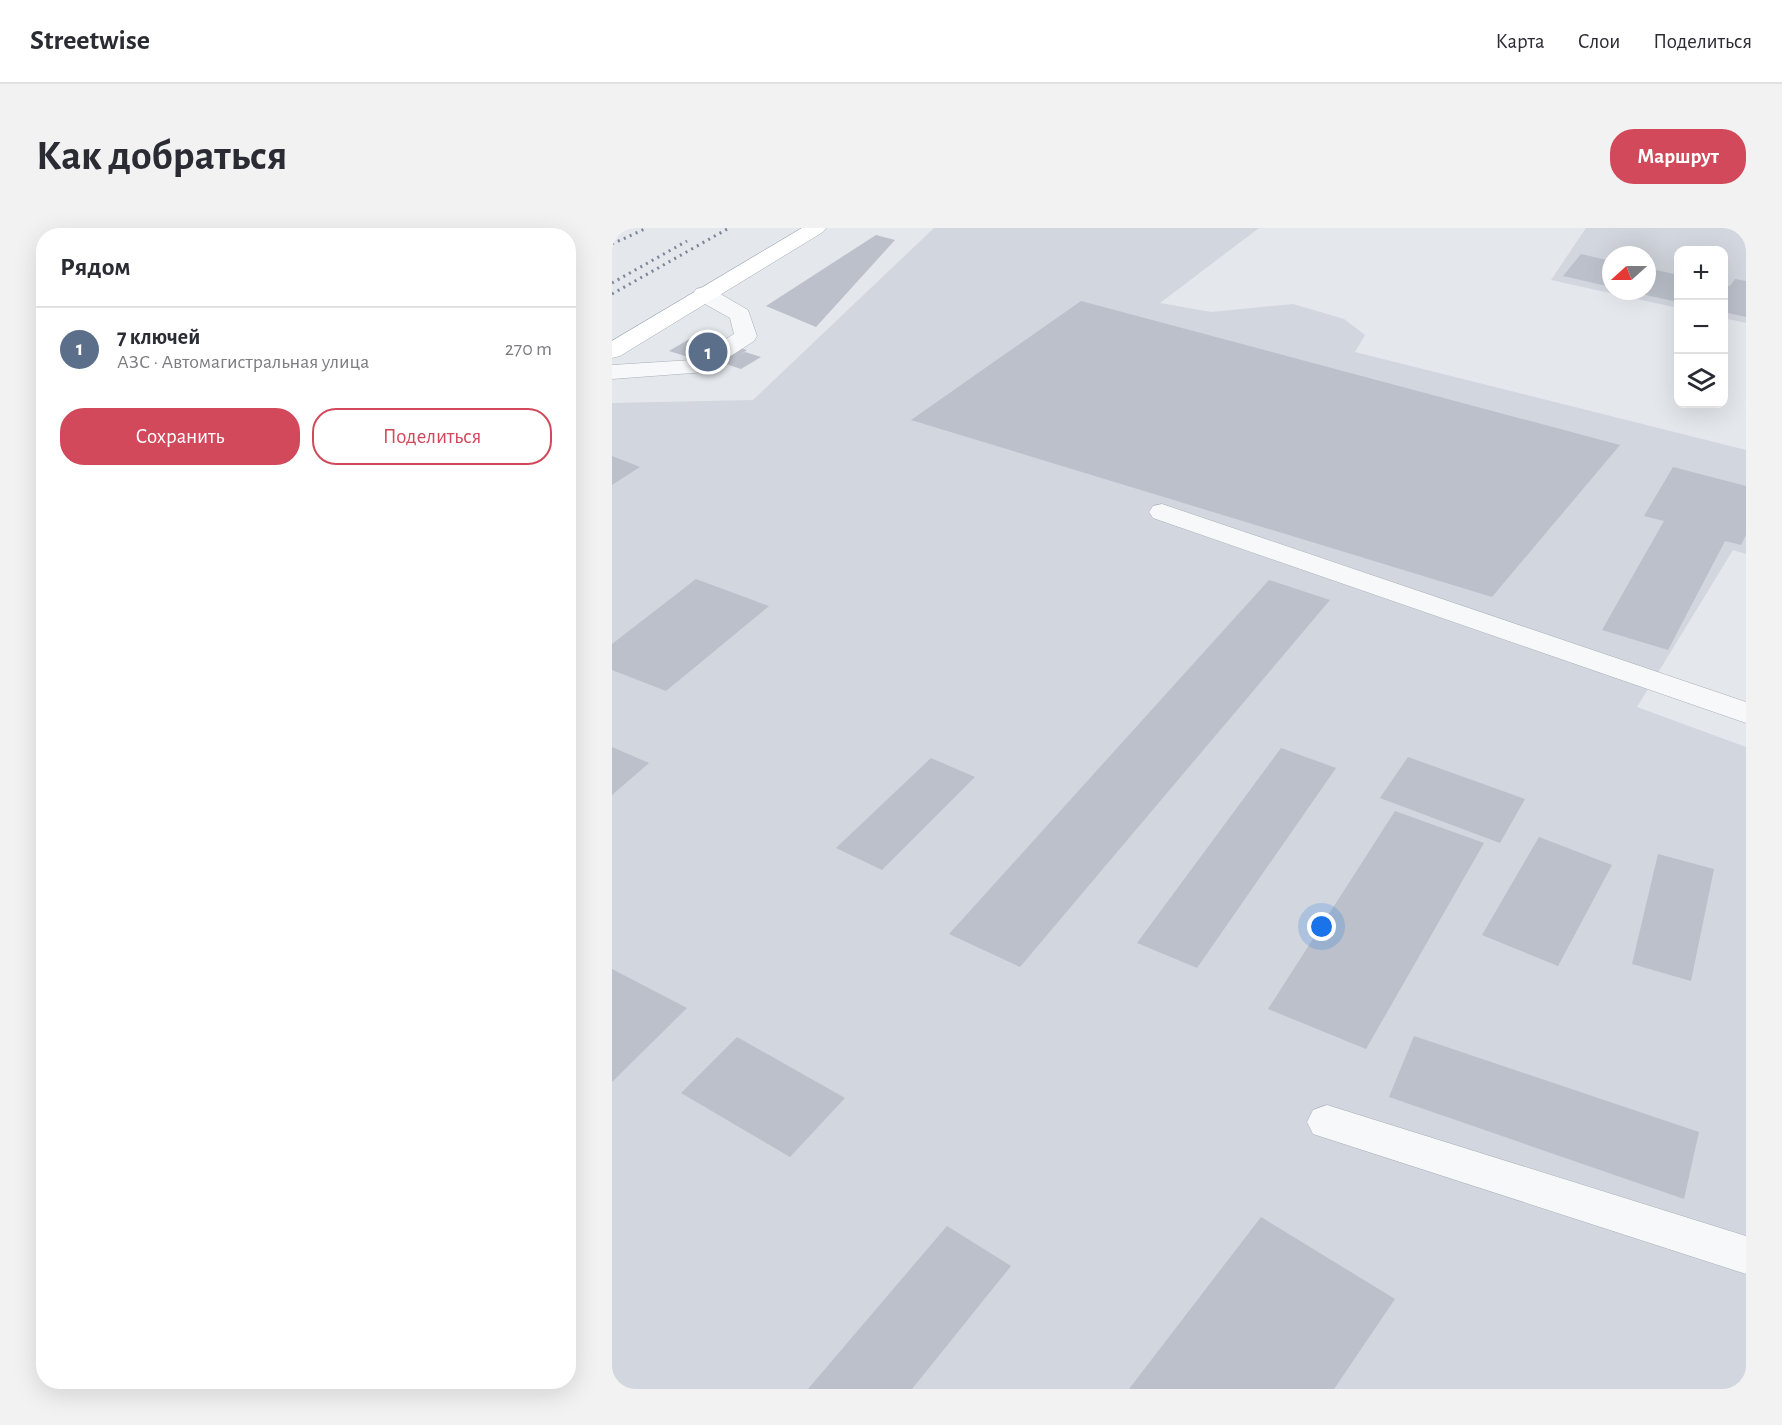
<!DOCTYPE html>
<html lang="ru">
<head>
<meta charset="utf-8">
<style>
	body { margin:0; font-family:"Alegreya Sans",sans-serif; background:#f2f2f3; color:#2b2b33 }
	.controls { position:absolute; right:18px; top:18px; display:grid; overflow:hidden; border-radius:12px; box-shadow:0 6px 24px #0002 }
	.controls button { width:54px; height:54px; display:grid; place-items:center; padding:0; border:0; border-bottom:2px solid #e1e1e2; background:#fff; color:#2b2b33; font:30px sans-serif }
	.compass { position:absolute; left:990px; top:18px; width:54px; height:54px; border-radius:50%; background:#fff; box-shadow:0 6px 24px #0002; rotate:249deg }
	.you { position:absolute; left:710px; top:699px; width:21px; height:21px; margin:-15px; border:4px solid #fff; border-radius:50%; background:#1a73e8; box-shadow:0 0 0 9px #1a73e833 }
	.badge { display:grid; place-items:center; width:39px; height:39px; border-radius:50%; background:#d1495b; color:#fff; font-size:20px; font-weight:700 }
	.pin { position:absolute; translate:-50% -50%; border:3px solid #fff; box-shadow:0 2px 6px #0006 }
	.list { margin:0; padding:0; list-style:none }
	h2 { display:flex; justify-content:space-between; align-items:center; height:78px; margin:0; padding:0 24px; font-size:26px }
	h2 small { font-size:20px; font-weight:400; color:#7c7c81 }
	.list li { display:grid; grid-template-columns:39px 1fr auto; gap:18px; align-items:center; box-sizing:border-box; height:84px; padding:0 24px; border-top:2px solid #e1e1e2 }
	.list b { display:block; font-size:22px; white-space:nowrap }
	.list p { margin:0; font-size:20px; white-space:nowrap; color:#7c7c81 }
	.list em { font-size:20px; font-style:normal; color:#7c7c81 }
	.actions { display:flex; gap:12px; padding:18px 24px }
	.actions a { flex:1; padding:14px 0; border:2px solid #d1495b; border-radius:24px; text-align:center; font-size:21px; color:#d1495b }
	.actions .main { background:#d1495b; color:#fff }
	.icon { flex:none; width:33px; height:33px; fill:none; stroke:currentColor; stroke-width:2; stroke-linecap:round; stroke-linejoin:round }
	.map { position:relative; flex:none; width:1134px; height:1161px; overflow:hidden; border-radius:24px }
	header { display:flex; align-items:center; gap:36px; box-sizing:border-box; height:84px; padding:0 30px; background:#fff; border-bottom:2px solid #e1e1e2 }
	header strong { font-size:28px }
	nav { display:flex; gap:33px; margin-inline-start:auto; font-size:21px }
	.intro { display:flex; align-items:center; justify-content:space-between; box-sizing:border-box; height:144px; padding:0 36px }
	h1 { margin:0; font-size:42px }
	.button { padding:15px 27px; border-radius:24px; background:#d1495b; color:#fff; font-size:21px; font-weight:700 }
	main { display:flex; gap:36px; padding:0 36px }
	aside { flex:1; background:#fff; border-radius:24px; box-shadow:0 6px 24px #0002 }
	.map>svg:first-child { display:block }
	.built { fill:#d2d6de; fill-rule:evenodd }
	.building { fill:#bbc0ca }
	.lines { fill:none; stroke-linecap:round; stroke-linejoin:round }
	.minor-casing { stroke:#a9aeb7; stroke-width:1 }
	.major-casing { stroke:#a3abb8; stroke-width:1 }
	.minor { fill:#f7f8fa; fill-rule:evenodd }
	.major { fill:#fff; fill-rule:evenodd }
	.rail { stroke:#7d8696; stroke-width:3; stroke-dasharray:2 4.5; stroke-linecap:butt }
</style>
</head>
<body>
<header>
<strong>Streetwise</strong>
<nav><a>Карта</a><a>Слои</a><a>Поделиться</a></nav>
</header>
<div class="intro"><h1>Как добраться</h1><a class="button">Маршрут</a></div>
<main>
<aside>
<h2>Рядом<small></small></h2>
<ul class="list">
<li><span class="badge" style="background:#5c6f8a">1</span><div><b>7 ключей</b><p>АЗС · Автомагистральная улица</p></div><em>270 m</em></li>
</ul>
<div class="actions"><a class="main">Сохранить</a><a>Поделиться</a></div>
</aside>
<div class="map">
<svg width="1134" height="1161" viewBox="0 0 1134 1161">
	<rect width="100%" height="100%" fill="#e4e7ec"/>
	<g class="built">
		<path d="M322,0h325l-99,75 51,9 82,-8 51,15 21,16 -10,17 391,98v104l-13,-4 -96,157 109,40v642h-1134v-986l141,-3z"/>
		<path d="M974,0h160v95l-22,-5v-68h-46v58l-127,-28zM999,27h36v36h-36z"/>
	</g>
	<g class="building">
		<path d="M264,7l19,5 -79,87 -50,-21z"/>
		<path d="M969,26l30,7v26l-48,-11z"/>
		<path d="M1035,40l31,7v27l-46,-10 15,-1z"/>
		<path d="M1123,51l11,2v36l-22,-5v-27l6,1z"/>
		<path d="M469,73l539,144 -128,152 -581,-177z"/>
		<path d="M84,107l51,15 -7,5 5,-3 16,5 -20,12 -15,-5 -5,3 -52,-16z"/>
		<path d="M0,228l28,11 -28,18z"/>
		<path d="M1061,239l73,19v49l-5,10 -16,-4 -57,109 -66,-20 62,-109 -20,-5z"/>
		<path d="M84,351l73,27 -103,85 -54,-21v-26z"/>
		<path d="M657,352l61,20 -310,367 -71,-33z"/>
		<path d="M0,519l37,16 -37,32z"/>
		<path d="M669,520l55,20 -139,200 -60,-25z"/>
		<path d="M796,529l117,42 -25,44 -120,-45z"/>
		<path d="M319,530l44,19 -93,93 -46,-22z"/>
		<path d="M783,583l89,32 -118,206 -98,-40z"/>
		<path d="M927,609l73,28 -54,101 -76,-31z"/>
		<path d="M1046,626l56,15 -23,112 -59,-17z"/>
		<path d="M0,741l75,39 -75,74z"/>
		<path d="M802,808l285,96 -15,67 -295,-102z"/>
		<path d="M125,809l108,61 -55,59 -109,-64z"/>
		<path d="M649,989l134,82 -61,90h-205z"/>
		<path d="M335,998l64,40 -99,123h-104z"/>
	</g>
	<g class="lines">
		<defs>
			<g id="minor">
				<path d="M92,59l8,2 36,21 9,26 -3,5 -48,31 -94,7v-14l80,-5 42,-26 -4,-16 -34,-19 -3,-5 3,-5z"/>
				<path d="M550,276l584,198v21l-593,-205 -4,-6 4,-6z"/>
				<path d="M715,877l419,131v38l-433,-140 -6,-12 6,-12z"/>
			</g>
			<path id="major" d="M190,0h24l-3,4 -203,124 -8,2v-17z"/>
		</defs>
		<use href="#minor" class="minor-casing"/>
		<use href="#major" class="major-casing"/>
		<use href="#minor" class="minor"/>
		<use href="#major" class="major"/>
		<g class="rail">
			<path d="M0,16l35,-16"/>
			<path d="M0,55l75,-42"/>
			<path d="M0,66l117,-66"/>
		</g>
	</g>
</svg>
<div class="controls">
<button>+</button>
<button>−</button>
<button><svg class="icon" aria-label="layers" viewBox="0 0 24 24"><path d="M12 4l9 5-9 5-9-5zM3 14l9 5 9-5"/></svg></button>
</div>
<svg class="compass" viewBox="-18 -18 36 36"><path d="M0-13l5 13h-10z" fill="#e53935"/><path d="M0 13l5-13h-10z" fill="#7c7c81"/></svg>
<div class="you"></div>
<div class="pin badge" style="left:96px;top:124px;background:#5c6f8a">1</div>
</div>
</main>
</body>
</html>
